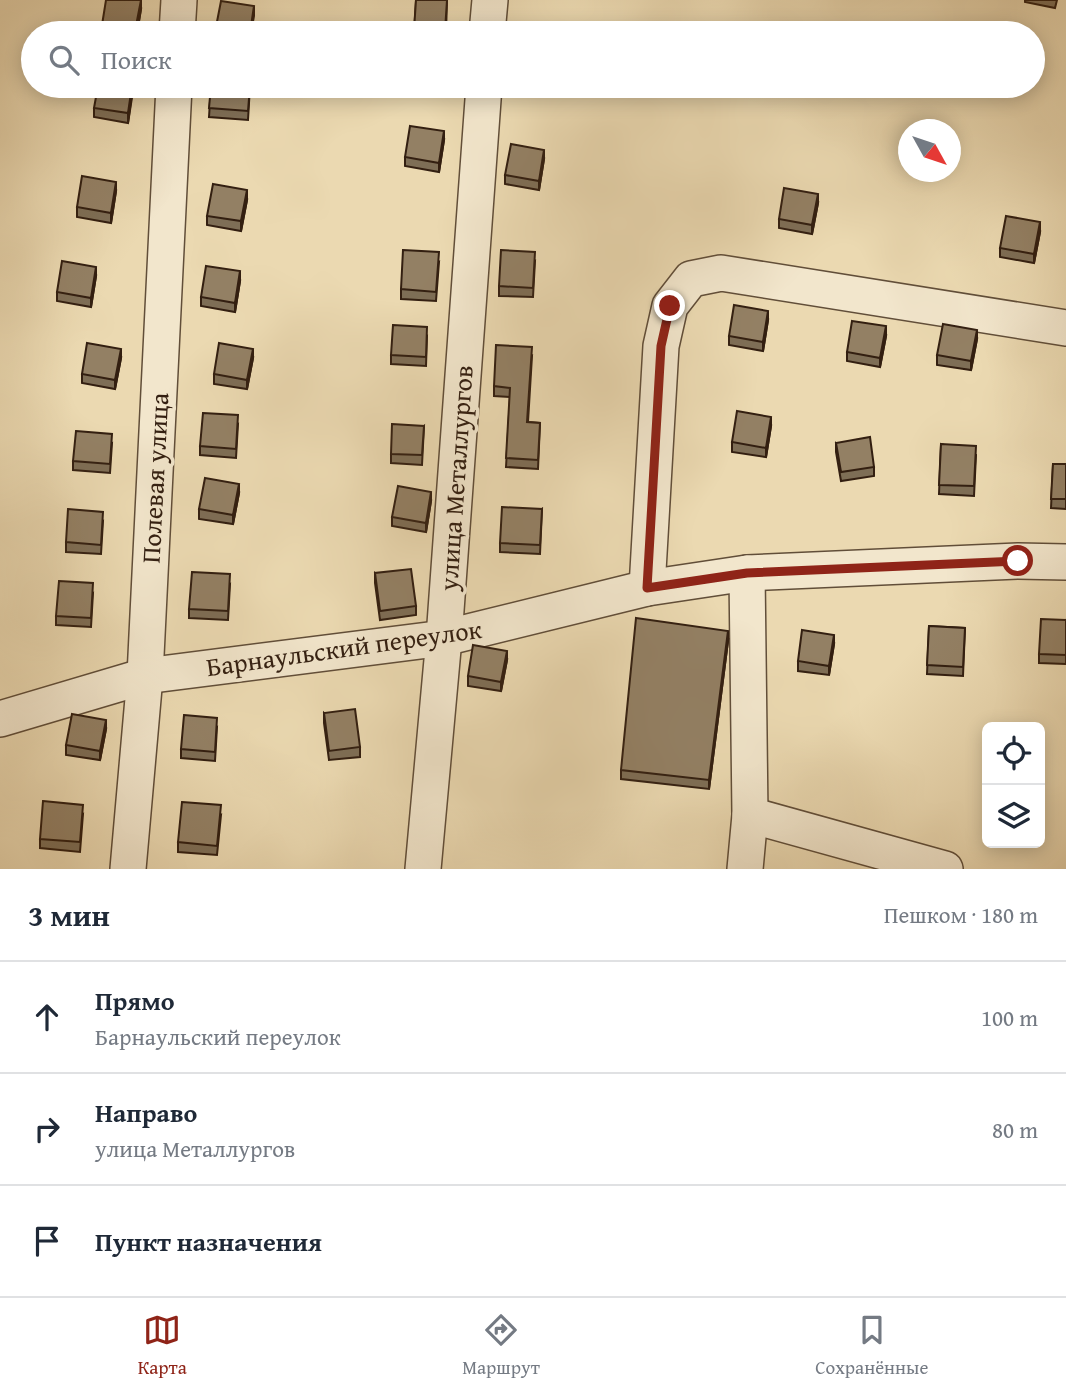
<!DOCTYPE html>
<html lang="ru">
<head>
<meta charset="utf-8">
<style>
	body { margin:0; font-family:"Gentium Book Plus",serif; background:#f2f2f3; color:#1f2937 }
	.controls { position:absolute; right:21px; bottom:21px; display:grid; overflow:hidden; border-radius:10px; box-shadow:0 4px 18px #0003 }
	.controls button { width:63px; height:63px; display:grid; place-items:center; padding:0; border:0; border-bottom:2px solid #e0e1e3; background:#fff; color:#1f2937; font:35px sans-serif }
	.compass { position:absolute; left:898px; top:119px; width:63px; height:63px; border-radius:50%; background:#fff; box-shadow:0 4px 18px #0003; rotate:130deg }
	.stop { position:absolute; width:21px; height:21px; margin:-16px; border:5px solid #8f2418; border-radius:50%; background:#fff }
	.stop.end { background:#8f2418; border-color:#fff; box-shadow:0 2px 7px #0008 }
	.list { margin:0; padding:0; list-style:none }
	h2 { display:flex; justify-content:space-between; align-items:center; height:91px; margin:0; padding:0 28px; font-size:30px }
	h2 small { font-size:23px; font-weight:400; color:#747a83 }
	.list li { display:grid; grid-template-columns:46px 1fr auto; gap:21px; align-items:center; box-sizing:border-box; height:112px; padding:0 28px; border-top:2px solid #e0e1e3 }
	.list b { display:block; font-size:26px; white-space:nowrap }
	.list p { margin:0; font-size:23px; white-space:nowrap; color:#747a83 }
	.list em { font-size:23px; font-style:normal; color:#747a83 }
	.icon { flex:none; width:38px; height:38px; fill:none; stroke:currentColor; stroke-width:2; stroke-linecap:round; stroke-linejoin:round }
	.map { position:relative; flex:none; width:1066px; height:869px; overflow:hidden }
	.search { position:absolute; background:#fff; box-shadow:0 4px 18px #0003; left:21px; right:21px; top:21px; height:77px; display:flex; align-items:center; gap:18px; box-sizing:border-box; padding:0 24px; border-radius:38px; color:#747a83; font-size:26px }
	.sheet { height:427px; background:#fff }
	nav { display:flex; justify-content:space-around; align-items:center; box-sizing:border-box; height:98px; border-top:2px solid #e0e1e3; background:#fff; font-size:19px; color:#747a83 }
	nav a { display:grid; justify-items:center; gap:4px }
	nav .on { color:#8f2418 }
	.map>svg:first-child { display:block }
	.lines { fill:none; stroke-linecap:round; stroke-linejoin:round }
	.minor-casing { stroke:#614e39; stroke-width:38 }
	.minor { stroke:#f2e6cc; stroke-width:35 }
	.wall { fill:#7e6e56; stroke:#331f11; stroke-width:2 }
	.shaded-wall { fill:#675a46; stroke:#331f11; stroke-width:2 }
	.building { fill:#938064; stroke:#331f11; stroke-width:2 }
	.route { stroke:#8f2418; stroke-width:9 }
	.labels { text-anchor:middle; stroke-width:7; stroke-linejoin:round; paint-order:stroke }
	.street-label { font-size:26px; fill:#331f11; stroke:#f2e6cc }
</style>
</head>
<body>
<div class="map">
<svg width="1066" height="869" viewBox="0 0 1066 869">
	<rect width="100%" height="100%" fill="#ebd9b1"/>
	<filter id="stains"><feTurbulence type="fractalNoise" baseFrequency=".00286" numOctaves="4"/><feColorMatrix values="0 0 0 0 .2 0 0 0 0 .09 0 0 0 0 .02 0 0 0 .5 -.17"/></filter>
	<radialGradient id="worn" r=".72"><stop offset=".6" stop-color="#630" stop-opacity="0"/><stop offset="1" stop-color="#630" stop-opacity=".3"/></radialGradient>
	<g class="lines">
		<defs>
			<g id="minor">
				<path d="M177,33l2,-33"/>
				<path d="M487,33l3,-33"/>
				<path d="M647,588l14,-242 9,-40 21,-27 30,-6 345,55"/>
				<path d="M0,719l145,-43 299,-38 203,-50 100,-15 271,-12 48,1"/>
				<path d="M750,815l195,54"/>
				<path d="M128,869l17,-193 29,-590"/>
				<path d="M423,869l21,-231 40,-552"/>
				<path d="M745,869l5,-54 -3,-242"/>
			</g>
		</defs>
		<use href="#minor" class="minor-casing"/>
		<use href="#minor" class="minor"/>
	</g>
	<g class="wall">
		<path d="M416,0h31l-1,33h-32z"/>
		<path d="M1025,0h32l-2,8 -30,-6z"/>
		<path d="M141,9l-4,24h-35v-8z"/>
		<path d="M133,86l-5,37 -34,-6v-9z"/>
		<path d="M211,86h39l-2,34 -39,-3z"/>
		<path d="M444,140l-5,32 -34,-6v-9z"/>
		<path d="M544,159l-5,31 -34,-6v-9z"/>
		<path d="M116,191l-5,32 -34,-6v-10z"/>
		<path d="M247,200l-6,31 -34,-6v-9z"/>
		<path d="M818,203l-6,31 -33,-6v-9z"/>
		<path d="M1040,232l-6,31 -34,-6v-9z"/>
		<path d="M535,261l-2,36 -34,-1v-10z"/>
		<path d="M439,262l-3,39 -35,-2v-10z"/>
		<path d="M96,276l-5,31 -34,-6v-9z"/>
		<path d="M240,281l-5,31 -34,-6v-9z"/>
		<path d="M768,320l-5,31 -34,-6v-9z"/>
		<path d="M427,336l-1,30 -35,-2v-9z"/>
		<path d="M886,336l-6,31 -33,-6v-9z"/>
		<path d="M977,339l-6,31 -34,-5v-10z"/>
		<path d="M532,356l-4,66 12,1 -2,46 -32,-2 4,-70 -16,-1v-10z"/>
		<path d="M121,358l-6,31 -33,-6v-9z"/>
		<path d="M253,358l-6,31 -33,-5v-10z"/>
		<path d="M238,424l-2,34 -36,-3v-9z"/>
		<path d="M424,426l-2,39 -31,-2v-9z"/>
		<path d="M771,426l-5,31 -34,-5v-10z"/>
		<path d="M112,443l-2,30 -37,-3v-9z"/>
		<path d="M836,443l38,24v9l-33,5 -5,-29z"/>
		<path d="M941,444l35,11 -2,41 -35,-2z"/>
		<path d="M1053,464h13v45l-15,-1z"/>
		<path d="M239,493l-6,31 -34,-5v-10z"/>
		<path d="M431,501l-5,31 -34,-6v-9z"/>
		<path d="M542,509l-2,45 -40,-2v-9z"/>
		<path d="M103,521l-2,33 -35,-2v-10z"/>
		<path d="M375,573l41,33v9l-36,5 -5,-37z"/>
		<path d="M230,584l-2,36 -39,-2v-9z"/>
		<path d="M93,593l-2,34 -35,-2v-9z"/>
		<path d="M1066,620v44l-27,-1v-9z"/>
		<path d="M929,626l36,2 -2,48 -36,-2z"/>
		<path d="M728,641l-19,148 -88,-10v-9z"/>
		<path d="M834,644l-5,31 -31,-4v-10z"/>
		<path d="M507,660l-6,31 -33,-5v-10z"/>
		<path d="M324,713l36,34v10l-31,3 -5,-37z"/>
		<path d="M217,727l-2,34 -34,-3v-9z"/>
		<path d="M106,729l-6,31 -34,-5v-10z"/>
		<path d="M83,814l-3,38 -40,-4v-9z"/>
		<path d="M221,815l-4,40 -39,-3v-10z"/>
	</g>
	<g class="shaded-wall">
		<path d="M141,0v9l-4,24h-2z"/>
		<path d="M254,6v10l-3,17h-1z"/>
		<path d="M132,86l1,5 -5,32v-10z"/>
		<path d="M444,131v9l-5,32v-9z"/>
		<path d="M544,150v9l-5,31v-9z"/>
		<path d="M116,182v9l-5,32v-10z"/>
		<path d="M247,190v10l-6,31v-10z"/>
		<path d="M818,194v9l-6,31v-9z"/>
		<path d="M1040,222v10l-6,31v-9z"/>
		<path d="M96,267v9l-5,31v-9z"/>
		<path d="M240,271v10l-5,31v-9z"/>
		<path d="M768,311v9l-5,31v-9z"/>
		<path d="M886,326v10l-6,31v-9z"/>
		<path d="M977,330v9l-6,31v-9z"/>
		<path d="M121,349v9l-6,31v-9z"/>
		<path d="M253,349v9l-6,31v-9z"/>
		<path d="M771,417v9l-5,31v-9z"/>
		<path d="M239,484v9l-6,31v-9z"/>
		<path d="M431,492v9l-5,31v-9z"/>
		<path d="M728,631v10l-19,148v-9z"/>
		<path d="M834,635v9l-5,31v-9z"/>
		<path d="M507,651v9l-6,31v-9z"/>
		<path d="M106,720v9l-6,31v-9z"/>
	</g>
	<g class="building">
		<path d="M106,0h35l-6,31 -33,-6z"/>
		<path d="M416,0h31l-2,31 -31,-1z"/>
		<path d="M221,1l33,5 -4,27h-27l-8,-1z"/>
		<path d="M98,86h34l-4,27 -34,-5z"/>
		<path d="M211,86h39l-2,25 -39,-3z"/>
		<path d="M410,126l34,5 -5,32 -34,-6z"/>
		<path d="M511,144l33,6 -5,31 -34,-6z"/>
		<path d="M82,176l34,6 -5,31 -34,-6z"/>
		<path d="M213,184l34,6 -6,31 -34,-5z"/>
		<path d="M784,188l34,6 -6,31 -33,-6z"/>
		<path d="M1006,216l34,6 -6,32 -34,-6z"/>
		<path d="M403,250l36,2 -3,40 -35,-3z"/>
		<path d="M501,250l34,2 -2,36 -34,-2z"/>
		<path d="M62,261l34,6 -5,31 -34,-6z"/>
		<path d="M206,266l34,5 -5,32 -34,-6z"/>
		<path d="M734,305l34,6 -5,31 -34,-6z"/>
		<path d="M852,321l34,5 -6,32 -33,-6z"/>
		<path d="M943,324l34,6 -6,31 -34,-6z"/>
		<path d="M393,325l34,2 -1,30 -35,-2z"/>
		<path d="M87,343l34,6 -6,31 -33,-6z"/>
		<path d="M219,343l34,6 -6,31 -33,-6z"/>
		<path d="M496,345l36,2 -5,75 13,1 -2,37 -32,-2 4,-70 -16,-2z"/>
		<path d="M737,411l34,6 -5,31 -34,-6z"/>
		<path d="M203,413l35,2 -2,34 -36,-3z"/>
		<path d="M392,424l32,2 -2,29 -31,-1z"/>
		<path d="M76,431l36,3 -2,30 -37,-3z"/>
		<path d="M870,437l4,30 -33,5 -5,-29z"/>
		<path d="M941,444l35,2 -2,40 -35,-1z"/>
		<path d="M1053,464h13v35h-15z"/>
		<path d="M205,478l34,6 -6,31 -34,-6z"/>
		<path d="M398,486l33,6 -5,31 -34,-6z"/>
		<path d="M502,507l40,2 -2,36 -40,-2z"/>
		<path d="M68,509l35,3 -2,33 -35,-3z"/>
		<path d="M411,569l5,37 -36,5 -5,-38z"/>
		<path d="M192,572l38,2 -2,37 -39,-2z"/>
		<path d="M59,581l34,2 -2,35 -35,-2z"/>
		<path d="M636,618l92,13 -19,149 -88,-10z"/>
		<path d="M1041,619l25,1v35l-27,-1z"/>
		<path d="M929,626l36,2 -2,39 -36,-2z"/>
		<path d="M802,630l32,5 -5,31 -31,-5z"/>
		<path d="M473,645l34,6 -6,31 -33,-6z"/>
		<path d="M355,709l5,38 -31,4 -5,-38z"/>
		<path d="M72,714l34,6 -6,31 -34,-6z"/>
		<path d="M184,715l33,3 -2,34 -34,-3z"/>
		<path d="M43,801l40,4 -3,37 -40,-3z"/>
		<path d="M182,802l39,3 -4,41 -39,-4z"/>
	</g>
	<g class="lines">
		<path class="route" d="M670,306l-9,40 -14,242 100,-15 271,-12"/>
	</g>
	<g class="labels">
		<g class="street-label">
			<text transform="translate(155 478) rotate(-87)" y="9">Полевая улица</text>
			<text transform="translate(456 478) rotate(-86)" y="9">улица Металлургов</text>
			<text transform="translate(344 648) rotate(-8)" y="9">Барнаульский переулок</text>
		</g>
	</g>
	<rect width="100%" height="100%" filter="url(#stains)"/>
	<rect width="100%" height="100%" fill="url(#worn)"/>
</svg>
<div class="controls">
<button><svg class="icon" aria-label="locate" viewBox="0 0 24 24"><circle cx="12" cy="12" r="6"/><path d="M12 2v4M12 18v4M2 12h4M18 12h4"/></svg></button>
<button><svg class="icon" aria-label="layers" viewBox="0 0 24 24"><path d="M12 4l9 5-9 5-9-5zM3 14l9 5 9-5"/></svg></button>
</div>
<svg class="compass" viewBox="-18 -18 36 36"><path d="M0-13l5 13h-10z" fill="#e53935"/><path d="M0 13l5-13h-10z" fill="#747a83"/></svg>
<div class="stop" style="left:1018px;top:561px"></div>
<div class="stop end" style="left:670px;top:306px"></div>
<div class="search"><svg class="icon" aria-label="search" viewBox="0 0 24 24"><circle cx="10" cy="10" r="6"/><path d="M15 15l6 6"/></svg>Поиск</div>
</div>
<section class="sheet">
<h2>3 мин<small>Пешком · 180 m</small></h2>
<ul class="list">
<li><svg class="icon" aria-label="ahead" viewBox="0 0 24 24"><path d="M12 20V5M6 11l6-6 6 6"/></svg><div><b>Прямо</b><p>Барнаульский переулок</p></div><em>100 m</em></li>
<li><svg class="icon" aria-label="right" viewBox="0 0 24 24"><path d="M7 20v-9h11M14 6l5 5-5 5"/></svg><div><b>Направо</b><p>улица Металлургов</p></div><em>80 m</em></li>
<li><svg class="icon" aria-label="arrive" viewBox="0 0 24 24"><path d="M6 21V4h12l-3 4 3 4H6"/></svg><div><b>Пункт назначения</b></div></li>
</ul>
</section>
<nav>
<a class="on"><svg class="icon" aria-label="map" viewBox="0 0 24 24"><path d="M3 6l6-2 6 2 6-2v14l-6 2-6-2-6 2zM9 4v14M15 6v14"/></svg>Карта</a>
<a><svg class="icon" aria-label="directions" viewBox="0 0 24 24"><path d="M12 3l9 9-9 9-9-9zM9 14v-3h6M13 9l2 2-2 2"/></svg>Маршрут</a>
<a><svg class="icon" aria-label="saved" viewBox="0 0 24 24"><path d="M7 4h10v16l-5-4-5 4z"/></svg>Сохранённые</a>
</nav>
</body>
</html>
